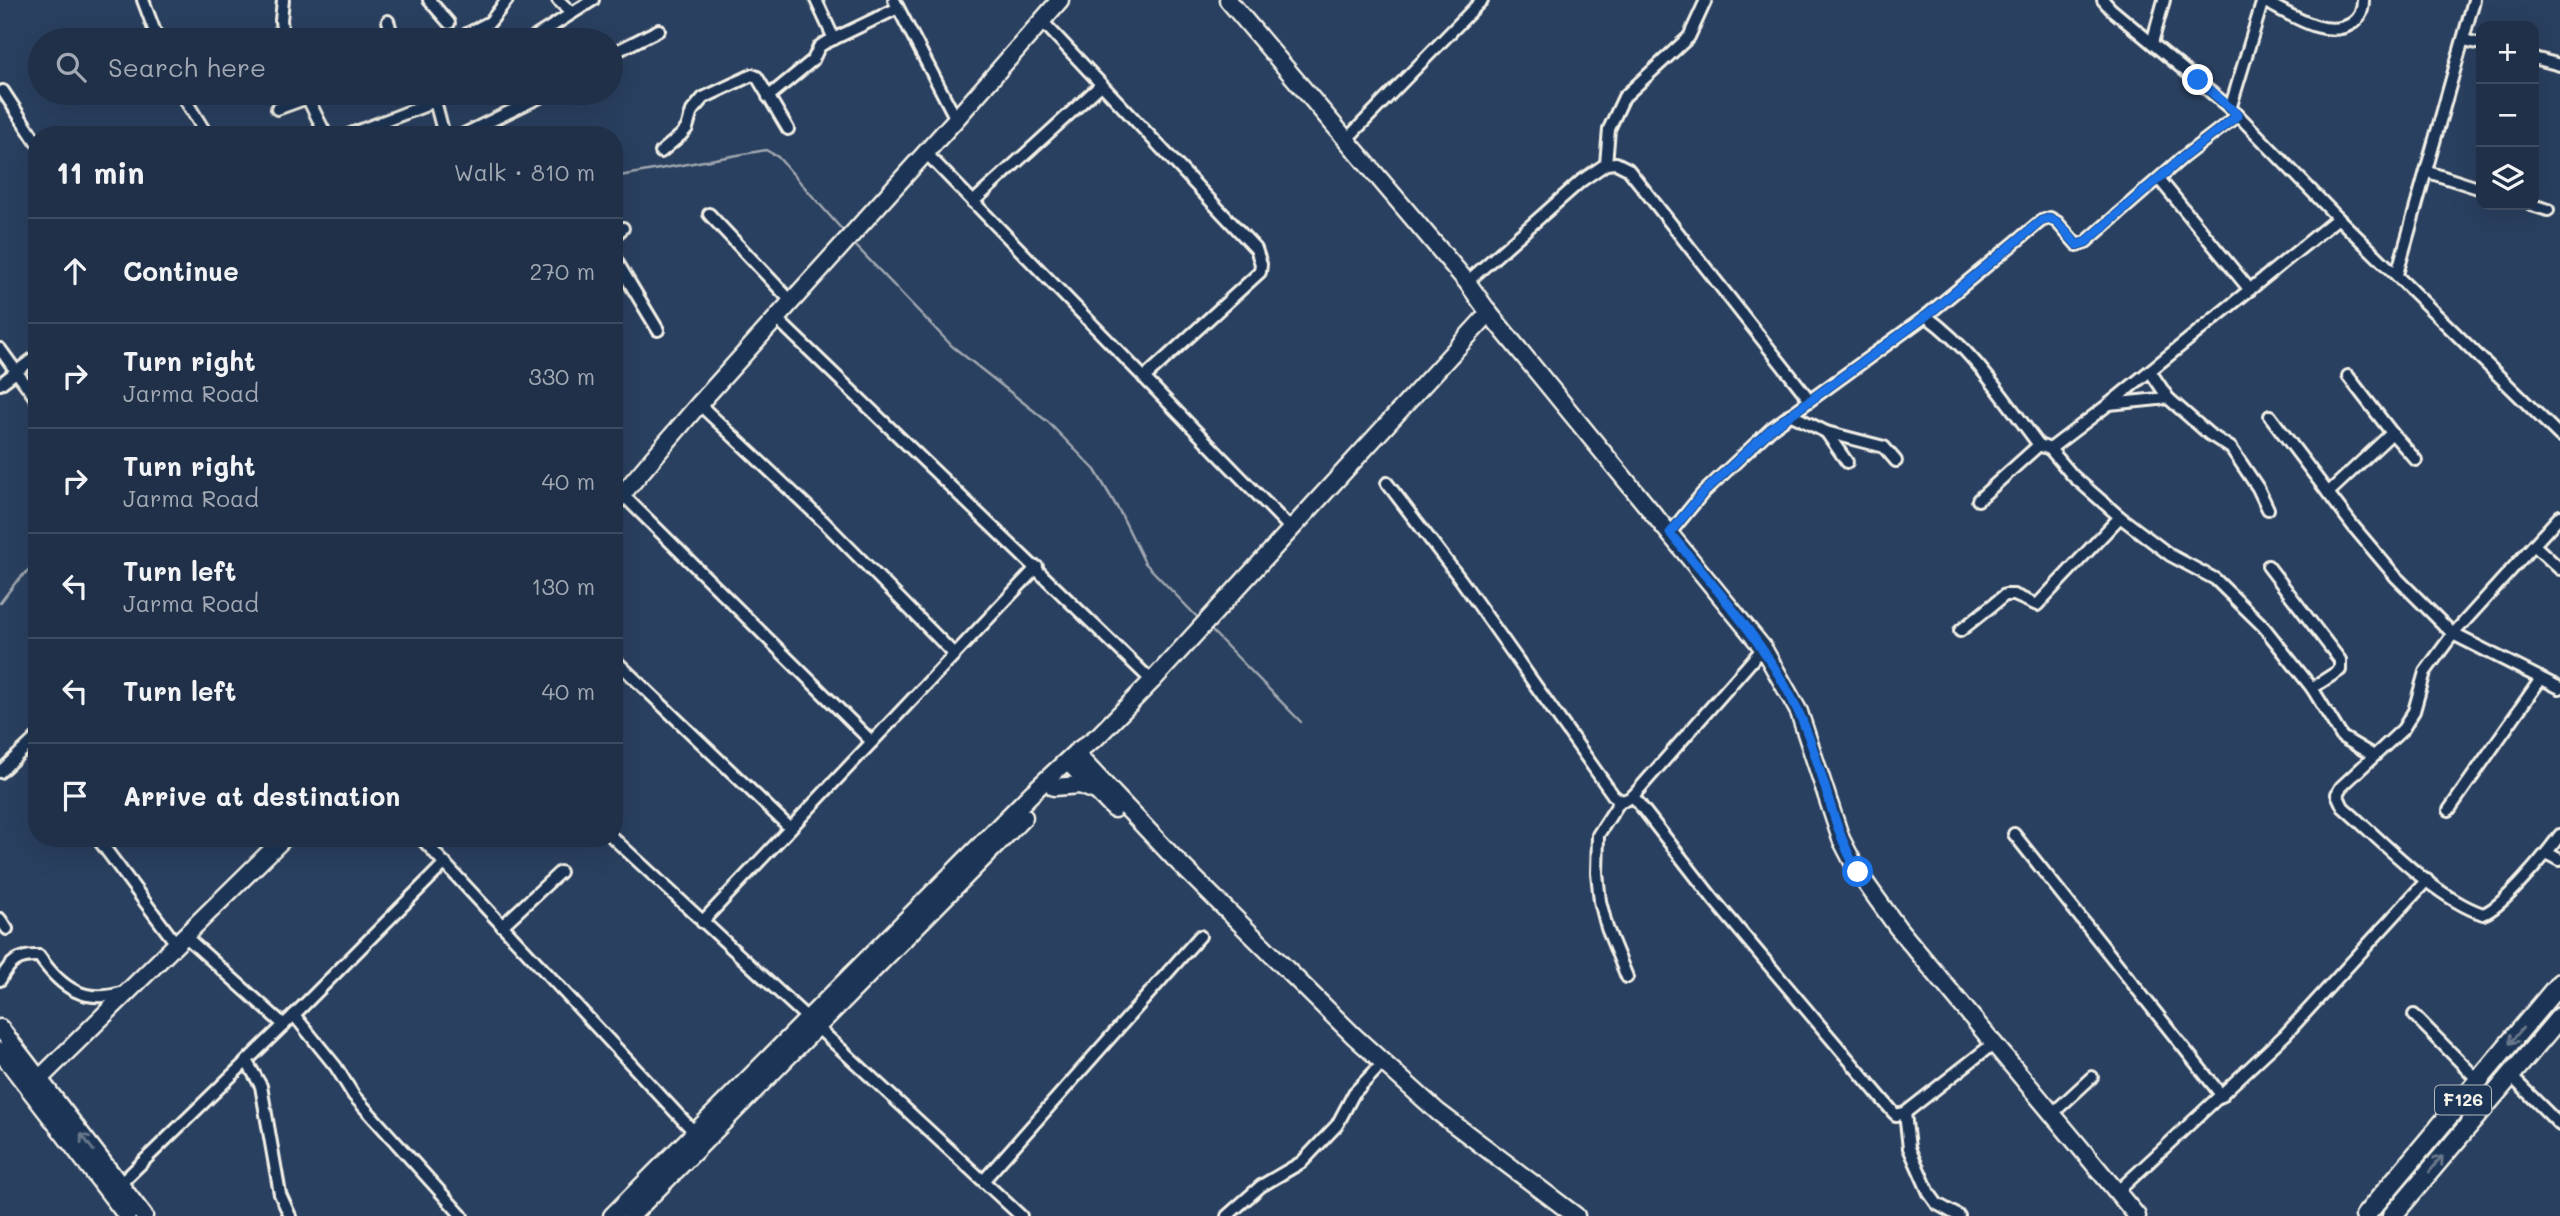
<!DOCTYPE html>
<html lang="en">
<head>
<meta charset="utf-8">
<style>
	body { margin:0; font-family:Mali,sans-serif; background:#28384f; color:#f1f3f6 }
	.controls { position:absolute; right:21px; top:21px; display:grid; overflow:hidden; border-radius:14px; box-shadow:0 7px 28px #0002 }
	.controls button { width:63px; height:63px; display:grid; place-items:center; padding:0; border:0; border-bottom:2px solid #3d4b60; background:#203048; color:#f1f3f6; font:35px sans-serif }
	.stop { position:absolute; width:21px; height:21px; margin:-16px; border:5px solid #1a73e8; border-radius:50%; background:#fff }
	.stop.end { background:#1a73e8; border-color:#fff; box-shadow:0 2px 7px #0008 }
	.list { margin:0; padding:0; list-style:none }
	h2 { display:flex; justify-content:space-between; align-items:center; height:91px; margin:0; padding:0 28px; font-size:30px }
	h2 small { font-size:23px; font-weight:400; color:#a2a9b4 }
	.list li { display:grid; grid-template-columns:46px 1fr auto; gap:21px; align-items:center; box-sizing:border-box; height:105px; padding:0 28px; border-top:2px solid #3d4b60 }
	.list b { display:block; font-size:26px; white-space:nowrap }
	.list p { margin:0; font-size:23px; white-space:nowrap; color:#a2a9b4 }
	.list em { font-size:23px; font-style:normal; color:#a2a9b4 }
	.icon { flex:none; width:38px; height:38px; fill:none; stroke:currentColor; stroke-width:2; stroke-linecap:round; stroke-linejoin:round }
	.map { position:relative; flex:none; width:2560px; height:1216px; overflow:hidden }
	.search { position:absolute; background:#203048; box-shadow:0 7px 28px #0002; left:28px; top:28px; width:595px; height:77px; display:flex; align-items:center; gap:18px; box-sizing:border-box; padding:0 24px; border-radius:38px; color:#a2a9b4; font-size:26px }
	.panel { position:absolute; background:#203048; box-shadow:0 7px 28px #0002; left:28px; top:126px; width:595px; height:721px; border-radius:28px }
	.map>svg:first-child { display:block }
	.lines { fill:none; stroke-linecap:round; stroke-linejoin:round }
	.stream { stroke:#a1a8b0; stroke-width:2.5 }
	.street-casing { stroke:#f4f1e8; stroke-width:16 }
	.secondary-casing { stroke:#f4f1e8; stroke-width:21 }
	.primary-casing { stroke:#f4f1e8; stroke-width:23 }
	.street { stroke:#1d3557; stroke-width:10 }
	.secondary { stroke:#1d3557; stroke-width:16 }
	.primary { stroke:#1d3557; stroke-width:18 }
	.oneway { stroke:#68778a }
	.route { stroke:#1a73e8; stroke-width:9 }
	.labels { text-anchor:middle; stroke-width:5; stroke-linejoin:round; paint-order:stroke }
	.shield { fill:#1d3557; stroke:#b4b9bc; stroke-width:2 }
	.shield-label { font-size:18px; font-weight:bold; fill:#f4f1e8 }
</style>
</head>
<body>
<div class="map">
<svg width="2560" height="1216" viewBox="0 0 2560 1216">
	<rect width="100%" height="100%" fill="#2a4060"/>
	<filter id="ink" filterUnits="userSpaceOnUse"><feTurbulence type="fractalNoise" baseFrequency=".0143" numOctaves="2"/><feDisplacementMap in="SourceGraphic" scale="14" xChannelSelector="R" yChannelSelector="G"/><feConvolveMatrix kernelMatrix="1 2 1 2 8 2 1 2 1" color-interpolation-filters="sRGB"/></filter>
	<g filter="url(#ink)">
		<g class="lines">
			<g class="stream">
				<path d="M614,177l152,-27 12,7 67,76"/>
				<path d="M854,244l98,102 96,76 47,48 26,44 24,49 54,56"/>
				<path d="M0,603l16,-21 21,-20"/>
				<path d="M1209,628l92,94"/>
			</g>
			<defs>
				<g id="street">
					<path d="M143,0l15,40"/>
					<path d="M429,0l20,23"/>
					<path d="M558,0l14,13"/>
					<path d="M816,0l18,39"/>
					<path d="M894,0l62,119"/>
					<path d="M2103,0l8,9 127,106 100,103 222,218"/>
					<path d="M2263,1c25,11 61,39 88,23 9,-5 12,-14 12,-24"/>
					<path d="M388,21l6,19"/>
					<path d="M1042,21l214,228 5,15 -1,8 -116,106"/>
					<path d="M283,40l-2,-20 2,-20"/>
					<path d="M455,40l35,-18 17,-22"/>
					<path d="M530,40l63,-40"/>
					<path d="M2464,40l17,4"/>
					<path d="M2152,43l12,-43"/>
					<path d="M611,54l48,-24"/>
					<path d="M2534,58l26,7"/>
					<path d="M3,91l34,52"/>
					<path d="M181,93l26,42"/>
					<path d="M305,93l21,42"/>
					<path d="M768,97l45,-37 6,-13 4,-3 75,-36"/>
					<path d="M435,101l9,34"/>
					<path d="M277,109l44,-16"/>
					<path d="M2230,109l33,-109"/>
					<path d="M348,135l76,-29 25,-13"/>
					<path d="M462,135l86,-42"/>
					<path d="M1347,139l135,-139"/>
					<path d="M661,152l20,-17 6,-7 5,-17 11,-13 49,-23 5,2 31,52"/>
					<path d="M925,152l367,378"/>
					<path d="M1606,164l3,-35 15,-32 65,-60 17,-37"/>
					<path d="M2428,172l53,17"/>
					<path d="M2160,180l90,110"/>
					<path d="M973,202l128,-117"/>
					<path d="M2532,205l16,5"/>
					<path d="M709,214l82,87"/>
					<path d="M614,236l9,-8"/>
					<path d="M614,257l44,73"/>
					<path d="M2397,274l77,-274"/>
					<path d="M1467,282l114,-101 25,-17 10,-1 12,6 181,230"/>
					<path d="M1926,316c47,34 78,83 113,129l11,4 23,27 47,41 50,38 45,24 48,47 49,62 30,49 32,19"/>
					<path d="M776,318l376,363"/>
					<path d="M0,349l37,51"/>
					<path d="M2150,371l18,27 41,36 22,14 27,40 10,21"/>
					<path d="M2348,376l44,57 24,27"/>
					<path d="M0,384l37,-28"/>
					<path d="M699,404l126,119 129,131"/>
					<path d="M2109,404l59,-6"/>
					<path d="M1790,414l36,18 58,15 12,14"/>
					<path d="M2270,416l83,110 43,51 57,57 107,54"/>
					<path d="M1826,432l21,30"/>
					<path d="M2050,449l59,-45 229,-186"/>
					<path d="M1387,483l74,97 152,215c8,7 11,7 20,1l130,-148"/>
					<path d="M2328,493l64,-60"/>
					<path d="M623,495l249,247"/>
					<path d="M1978,500l61,-55"/>
					<path d="M2560,516l-107,118 -28,38 -11,39 -11,18 -62,58 -4,7 6,13c38,33 92,91 140,107 19,-6 64,-61 77,-79"/>
					<path d="M1670,533l32,-39 70,-66 154,-112 115,-95 9,-3 7,4 20,23 9,-3 96,-84 56,-43"/>
					<path d="M2535,546l25,23"/>
					<path d="M2268,566l72,94v10l-28,18"/>
					<path d="M1960,631l45,-36h9l23,10 83,-88"/>
					<path d="M614,659l175,168"/>
					<path d="M0,772l37,-35"/>
					<path d="M1633,796l81,104 179,212 3,3 9,-2 89,-70"/>
					<path d="M1620,801l-22,34 -1,38 3,28 7,27 20,49"/>
					<path d="M2449,810l91,-130"/>
					<path d="M2014,834l208,262"/>
					<path d="M421,838l275,296"/>
					<path d="M613,838l408,378"/>
					<path d="M98,839l79,106"/>
					<path d="M2547,853l13,7"/>
					<path d="M0,919l7,10"/>
					<path d="M702,922l335,-355"/>
					<path d="M502,926l58,-54"/>
					<path d="M185,936l99,89"/>
					<path d="M0,980c10,-18 18,-25 39,-24 22,32 46,49 85,36"/>
					<path d="M294,1015l42,52 18,29 108,120"/>
					<path d="M2414,1015l65,66"/>
					<path d="M247,1062l14,24 19,108 10,22"/>
					<path d="M2511,1076l49,49"/>
					<path d="M1905,1113l4,35 20,45 8,11 22,12"/>
					<path d="M2052,1114l40,-37"/>
					<path d="M984,1180l216,-244"/>
					<path d="M119,1185l175,-170 151,-152"/>
					<path d="M2117,1192l168,-157 142,-155"/>
					<path d="M1227,1216l34,-30 41,-24 35,-37 17,-32 22,-23"/>
				</g>
				<g id="secondary">
					<path d="M1228,0l239,282 22,31 274,335 36,64 42,127 17,33 19,27 21,29 239,288"/>
					<path d="M614,504l85,-100 257,-285 104,-119"/>
					<path d="M1075,753l99,105 180,178 84,76 138,104"/>
					<path d="M1067,761l47,48"/>
					<path d="M1054,787l26,-2 13,5"/>
					<path d="M0,1028l144,188"/>
					<path d="M0,1051l127,165"/>
					<path d="M29,1089l255,-251"/>
					<path d="M612,1216l421,-424 42,-39 23,-17 54,-55 337,-368"/>
					<path d="M631,1216l393,-399"/>
				</g>
				<g id="primary">
					<path d="M2365,1216l195,-233"/>
					<path d="M2392,1216l168,-199"/>
				</g>
			</defs>
			<use href="#street" class="street-casing"/>
			<use href="#secondary" class="secondary-casing"/>
			<use href="#primary" class="primary-casing"/>
			<use href="#street" class="street"/>
			<use href="#secondary" class="secondary"/>
			<use href="#primary" class="primary"/>
		</g>
		<defs><path id="oneway-shaft" d="M-6 0H5M1.5-3L5.5 0L1.5 3" fill="none" stroke-width="1.6" stroke-linecap="round" stroke-linejoin="round" transform="scale(1.75)"/></defs>
		<g class="oneway">
			<use href="#oneway-shaft" transform="translate(2516 1036) rotate(130)"/>
			<use href="#oneway-shaft" transform="translate(87 1142) rotate(-127)"/>
			<use href="#oneway-shaft" transform="translate(2436 1164) rotate(-50)"/>
		</g>
	</g>
	<g class="lines" filter="url(#ink)">
		<path class="route" d="M1858,872c-29,-50 -35,-109 -60,-161 -31,-67 -82,-121 -128,-178l32,-39 70,-66 154,-112 115,-95 9,-3 7,4 20,23 9,-3 96,-84 56,-43 -40,-35"/>
	</g>
	<g class="labels">
		<rect class="shield" x="2435" y="1085.5" width="56" height="29" rx="5"/>
		<g class="shield-label">
			<text x="2463" y="1106">F126</text>
		</g>
	</g>
</svg>
<div class="controls">
<button>+</button>
<button>−</button>
<button><svg class="icon" aria-label="layers" viewBox="0 0 24 24"><path d="M12 4l9 5-9 5-9-5zM3 14l9 5 9-5"/></svg></button>
</div>
<div class="stop" style="left:1858px;top:872px"></div>
<div class="stop end" style="left:2198px;top:80px"></div>
<div class="search"><svg class="icon" aria-label="search" viewBox="0 0 24 24"><circle cx="10" cy="10" r="6"/><path d="M15 15l6 6"/></svg>Search here</div>
<section class="panel">
<h2>11 min<small>Walk · 810 m</small></h2>
<ul class="list">
<li><svg class="icon" aria-label="ahead" viewBox="0 0 24 24"><path d="M12 20V5M6 11l6-6 6 6"/></svg><div><b>Continue</b></div><em>270 m</em></li>
<li><svg class="icon" aria-label="right" viewBox="0 0 24 24"><path d="M7 20v-9h11M14 6l5 5-5 5"/></svg><div><b>Turn right</b><p>Jarma Road</p></div><em>330 m</em></li>
<li><svg class="icon" aria-label="right" viewBox="0 0 24 24"><path d="M7 20v-9h11M14 6l5 5-5 5"/></svg><div><b>Turn right</b><p>Jarma Road</p></div><em>40 m</em></li>
<li><svg class="icon" aria-label="left" viewBox="0 0 24 24"><path d="M17 20v-9H6M10 6l-5 5 5 5"/></svg><div><b>Turn left</b><p>Jarma Road</p></div><em>130 m</em></li>
<li><svg class="icon" aria-label="left" viewBox="0 0 24 24"><path d="M17 20v-9H6M10 6l-5 5 5 5"/></svg><div><b>Turn left</b></div><em>40 m</em></li>
<li><svg class="icon" aria-label="arrive" viewBox="0 0 24 24"><path d="M6 21V4h12l-3 4 3 4H6"/></svg><div><b>Arrive at destination</b></div></li>
</ul>
</section>
</div>
</body>
</html>
